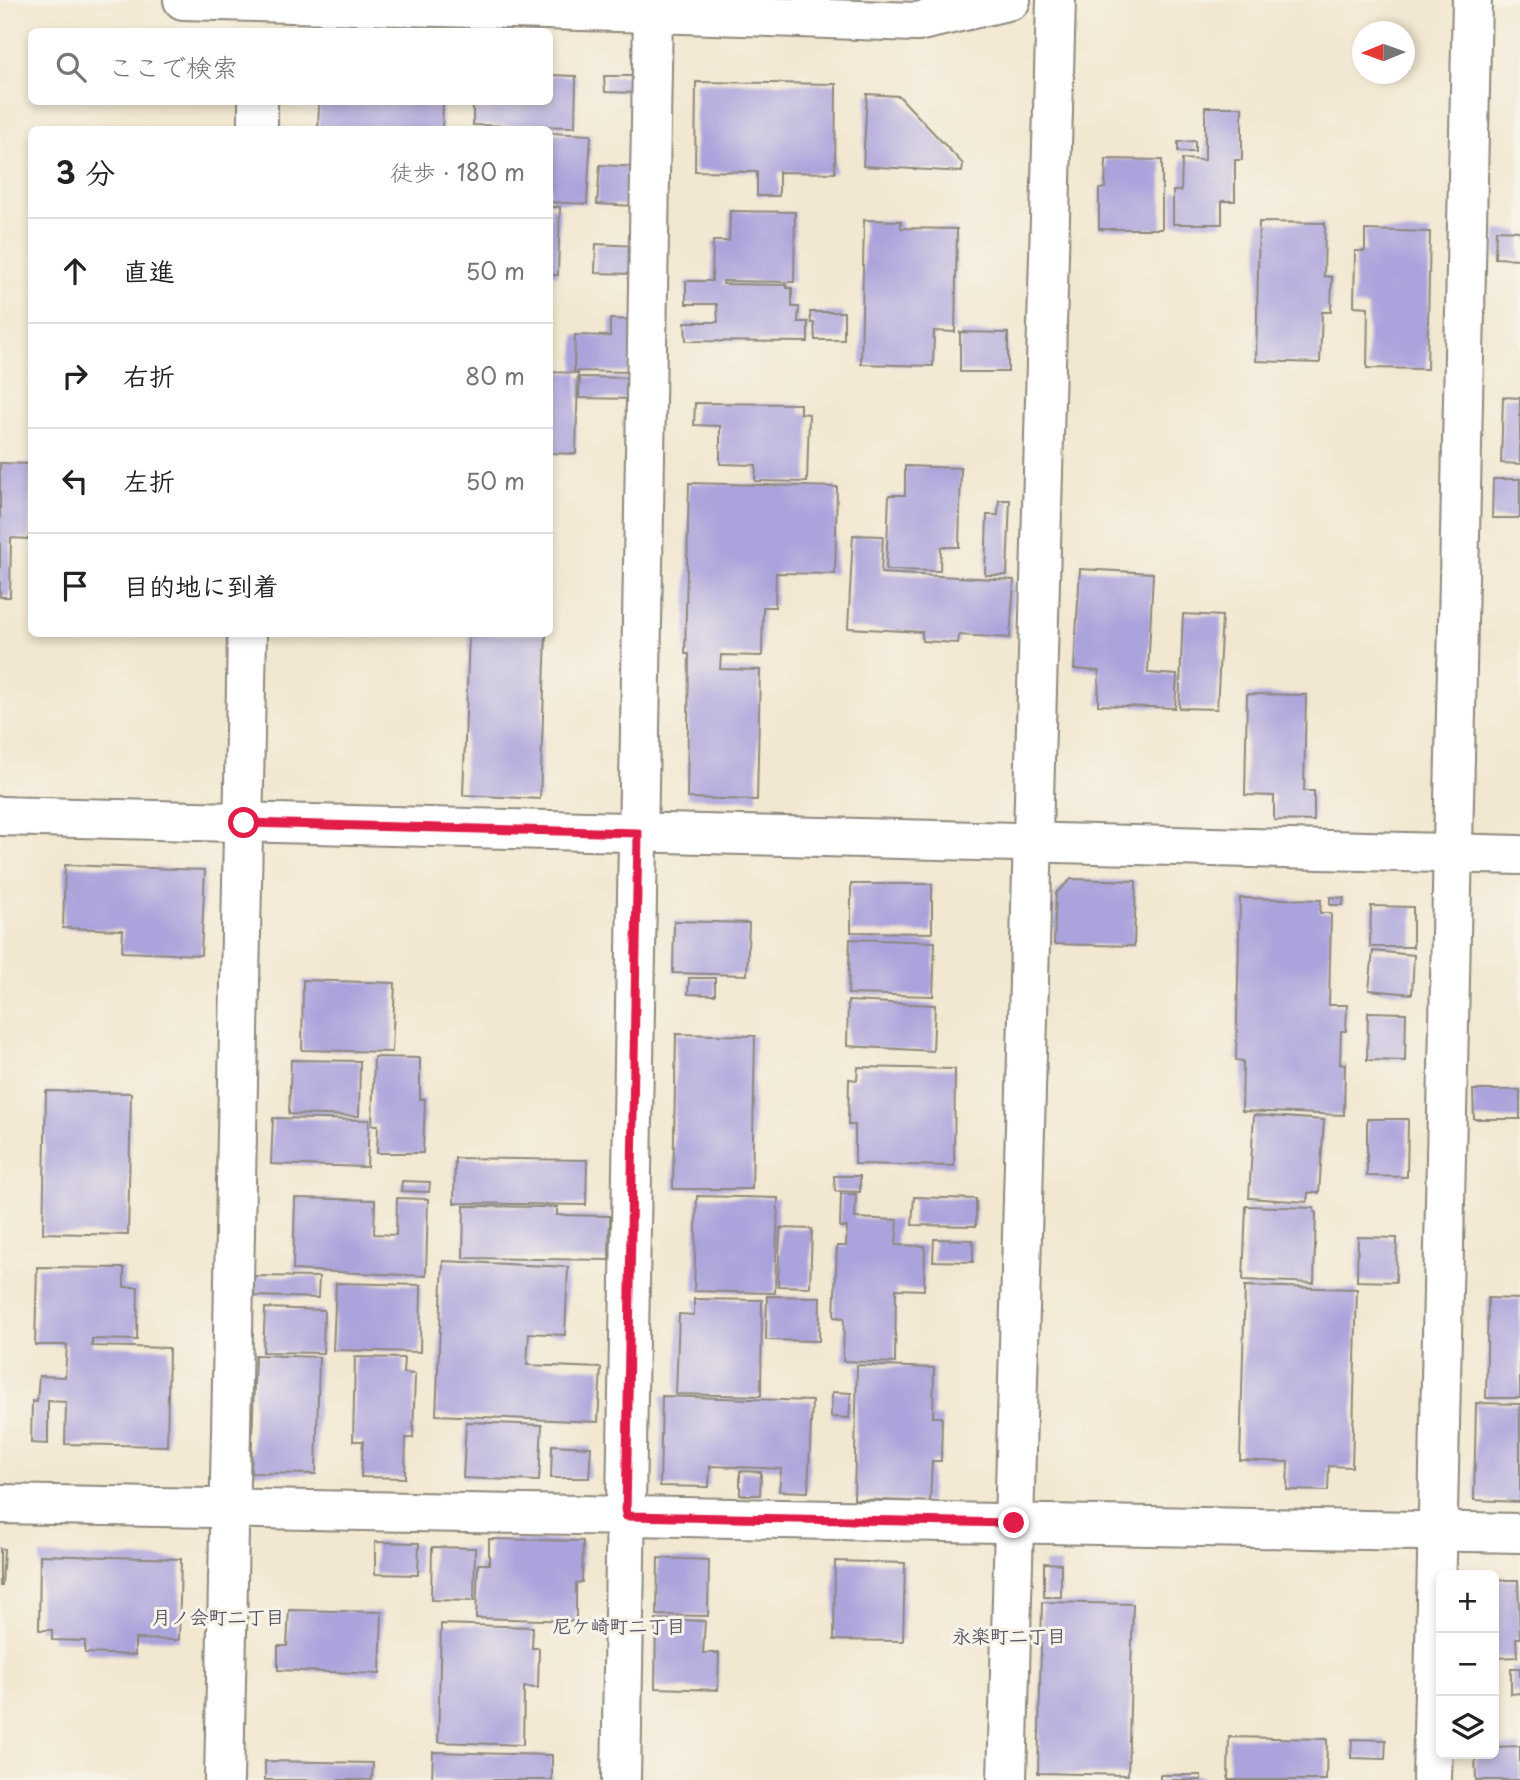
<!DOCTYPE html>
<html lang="ja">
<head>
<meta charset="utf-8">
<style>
	body { margin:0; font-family:"Playpen Sans","Klee One",sans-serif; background:#f2f2f2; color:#222 }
	.controls { position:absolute; right:21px; bottom:21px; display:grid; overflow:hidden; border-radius:10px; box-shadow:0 4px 10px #0003 }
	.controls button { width:63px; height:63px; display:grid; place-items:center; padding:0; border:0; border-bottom:2px solid #e0e0e0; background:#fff; color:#222; font:35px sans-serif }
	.compass { position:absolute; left:1352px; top:21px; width:63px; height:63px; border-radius:50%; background:#fff; box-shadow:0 4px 10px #0003; rotate:269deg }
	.stop { position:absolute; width:21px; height:21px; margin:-16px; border:5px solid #e11d48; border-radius:50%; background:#fff }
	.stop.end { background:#e11d48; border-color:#fff; box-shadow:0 2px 7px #0008 }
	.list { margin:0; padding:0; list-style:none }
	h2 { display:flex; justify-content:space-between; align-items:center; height:91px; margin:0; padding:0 28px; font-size:30px }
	h2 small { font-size:23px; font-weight:400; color:#767676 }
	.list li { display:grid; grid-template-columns:46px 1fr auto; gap:21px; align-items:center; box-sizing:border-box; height:105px; padding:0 28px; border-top:2px solid #e0e0e0 }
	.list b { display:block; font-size:26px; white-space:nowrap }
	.list em { font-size:23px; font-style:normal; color:#767676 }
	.icon { flex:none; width:38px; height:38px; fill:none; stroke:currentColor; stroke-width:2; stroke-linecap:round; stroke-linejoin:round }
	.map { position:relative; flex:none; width:1520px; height:1780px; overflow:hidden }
	.search { position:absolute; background:#fff; box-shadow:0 4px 10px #0003; left:28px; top:28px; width:525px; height:77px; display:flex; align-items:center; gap:18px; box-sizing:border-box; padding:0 24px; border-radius:10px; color:#767676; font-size:26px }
	.panel { position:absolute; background:#fff; box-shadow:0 4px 10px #0003; left:28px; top:126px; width:525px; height:511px; border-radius:10px }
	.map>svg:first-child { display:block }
	.building { fill:#aba3db }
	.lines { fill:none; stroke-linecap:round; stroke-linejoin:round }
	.minor-casing { stroke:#8e897e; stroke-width:42 }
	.minor { stroke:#fff; stroke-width:38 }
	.route { stroke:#e11d48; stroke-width:9 }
	.labels { text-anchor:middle; stroke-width:6; stroke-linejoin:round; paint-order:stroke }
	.neighbourhood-label { font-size:19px; font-weight:bold; fill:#585569; stroke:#f7f3e8 }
</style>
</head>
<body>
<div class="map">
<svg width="1520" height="1780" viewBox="0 0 1520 1780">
	<rect width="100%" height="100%" fill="#f7f3e8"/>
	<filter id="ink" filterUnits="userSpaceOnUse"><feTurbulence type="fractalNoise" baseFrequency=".0143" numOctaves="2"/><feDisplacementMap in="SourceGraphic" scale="14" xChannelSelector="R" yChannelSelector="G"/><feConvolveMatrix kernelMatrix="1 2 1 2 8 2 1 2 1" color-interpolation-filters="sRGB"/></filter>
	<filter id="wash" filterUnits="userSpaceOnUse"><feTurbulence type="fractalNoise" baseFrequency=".00686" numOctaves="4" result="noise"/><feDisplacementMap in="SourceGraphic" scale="28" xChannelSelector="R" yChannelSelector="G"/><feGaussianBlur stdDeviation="1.57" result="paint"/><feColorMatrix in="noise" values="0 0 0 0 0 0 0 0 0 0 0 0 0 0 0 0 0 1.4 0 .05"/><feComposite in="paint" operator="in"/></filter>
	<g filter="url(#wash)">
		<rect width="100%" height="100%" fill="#f2e7d0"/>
		<g id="blocks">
			<g class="building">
				<path d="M550,75l26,1 -1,51 -102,-2v-23h77z"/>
				<path d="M604,76h33l1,17 -33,-1z"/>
				<path d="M696,82l140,2 -1,89 -56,-1v24h-22v-24l-62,-1z"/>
				<path d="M867,94l32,2 64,68 -1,8 -99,-6z"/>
				<path d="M319,102h124l-1,28h-124z"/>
				<path d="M1205,107h37v53h-7v41h-13v23h-49v-33h8l1,-32 23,1z"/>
				<path d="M550,133l41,2 -4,69 -37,-2z"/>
				<path d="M1195,141v11h-17v-10z"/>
				<path d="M1106,159l56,1v69h-63v-40l6,-1z"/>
				<path d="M600,165l38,2 -3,39 -38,-2z"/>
				<path d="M550,207h10l-2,68h-8z"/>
				<path d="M730,211l65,1 -1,70 -71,-1v3l64,1v3h5v19h7l-1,15h10v20l-122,-1 -1,-19h33l-1,-18h-31v-23h26l1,-40h16z"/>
				<path d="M864,220l37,1v7l56,1 -2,103 -21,-1 -1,35 -72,-2z"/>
				<path d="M1259,222l66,1 -1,53 8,1 -1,35h-9l-2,51 -64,-2z"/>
				<path d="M1365,230l65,2 -3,137 -60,-1 1,-61 -14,-1 1,-55h10z"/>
				<path d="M1496,230l24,1v28l-25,-1z"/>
				<path d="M596,244l40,2 -1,28 -40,-1z"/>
				<path d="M810,312h34v28h-29l-1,-17h-3z"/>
				<path d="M610,319l24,1 -5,52 -55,-1 1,-36 35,1z"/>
				<path d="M960,332l48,1v39h-48z"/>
				<path d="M550,372l28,1 -2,81 -26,-1z"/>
				<path d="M580,377l54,1 -1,21 -54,-1z"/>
				<path d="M1503,397l17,1v66l-19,-1z"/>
				<path d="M695,403l105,1v9l9,1 -2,68 -52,-1 1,-16 -36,-1v-38l-26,-1z"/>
				<path d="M0,463l32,1 -3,75 -18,-1 -1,59h-10z"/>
				<path d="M905,466l56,2 -2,79h-18l-1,24 -54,-1 3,-75h16z"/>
				<path d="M1493,479h27v39h-28z"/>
				<path d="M689,483l148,4 -2,87 -59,-1 -1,34h-12l-1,49 -41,-1 -1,14 40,1 -3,130 -70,-2 2,-144h-4z"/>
				<path d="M999,500h11l-3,75h-22l2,-60h11z"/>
				<path d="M853,535l30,1 -2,37 133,7 -4,58 -51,-3 -1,8 -36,-2v-9l-74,-4z"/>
				<path d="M1080,569l73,4 -5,100 29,2 -2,33 -77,-3 1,-34 -25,-2z"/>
				<path d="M1183,614l39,2 -5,93 -38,-1z"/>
				<path d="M469,634h77l-6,165 -77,-4z"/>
				<path d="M1247,694l59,1 -2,96h10v30l-40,-1v-24l-29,-1z"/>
				<path d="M65,865l140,5 -4,85 -79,-3 1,-22 -60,-2z"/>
				<path d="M1071,879l65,2 -2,65 -80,-2 2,-51z"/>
				<path d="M851,884h81v49l-81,-1z"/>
				<path d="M1330,897l14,1 -1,7h-13z"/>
				<path d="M1240,898l81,2 -1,13h11l-2,92h18l-1,26h-5l-1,33h5l-1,51 -102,-4 1,-50 -7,-1z"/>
				<path d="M1371,906l42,1v40h-43z"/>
				<path d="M674,921l75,2 -2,52 -74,-2z"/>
				<path d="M850,939l85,3 -2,54 -85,-2z"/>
				<path d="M1373,951l41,4 -2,39 -43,-4z"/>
				<path d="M689,978h26v17l-27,-1z"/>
				<path d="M303,980l92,3 -3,69 -90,-2z"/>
				<path d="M848,1001l87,4 -2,46 -86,-5z"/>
				<path d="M1368,1012l38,1 -1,48 -38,-1z"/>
				<path d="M676,1034l79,2 -3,153h-79z"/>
				<path d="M374,1057l46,1v41h5l-2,54h-46l1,-28h-6z"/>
				<path d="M291,1060l69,1 -1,55 -70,-2z"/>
				<path d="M858,1067l97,2 -1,97 -99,-2v-39h-7l1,-46 8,1z"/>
				<path d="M1473,1090h47v29h-46z"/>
				<path d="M46,1091l85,2 -3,142 -85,-2z"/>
				<path d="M1254,1115l70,5 -5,73h-11l-1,9 -58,-4z"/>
				<path d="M273,1118l96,2 -2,47 -96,-3z"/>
				<path d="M1367,1119h41l-1,58 -40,-1z"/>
				<path d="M455,1158l132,2 -1,45 -132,-2z"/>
				<path d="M834,1176h26v16l-25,-1z"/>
				<path d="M402,1181l28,1 -1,10 -28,-1z"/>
				<path d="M841,1194h15l-1,24 43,2 -2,25 29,1 -1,44 -28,-1 -1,74 -52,-2 1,-43 -10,-1 3,-71h9l1,-19h-7z"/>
				<path d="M697,1196l81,2 -3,95 -81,-2z"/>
				<path d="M914,1197l62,2v27l-64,-1z"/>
				<path d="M295,1198l80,2 -1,34 22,1 1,-37 31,1 -2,77 -133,-6z"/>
				<path d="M464,1206l93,1v8l53,1 -1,44 -146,-2z"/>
				<path d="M1246,1206l68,2v4h2l-2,71 -71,-3z"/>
				<path d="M780,1228l32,1 -2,58 -32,-1z"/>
				<path d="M1358,1237l39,1 -1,44 -39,-1z"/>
				<path d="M934,1239l39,1v22l-40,-1z"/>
				<path d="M443,1261l125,6 -3,68 -36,-2 -2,32 74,3 -3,54 -162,-7z"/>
				<path d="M37,1267l87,1v19h14l-1,53 -45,-1v7l77,2 -2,98 -102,-2 1,-42 -18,-1v43l-17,-1 1,-42 5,1 2,-26 26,1 2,-32h-32z"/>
				<path d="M254,1276l65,1 -1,21 -64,-2z"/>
				<path d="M336,1283l85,2 -1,67 -87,-2z"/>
				<path d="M1245,1286l112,3 -5,178 -23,-1 -1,25 -41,-1 1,-28 -48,-2z"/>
				<path d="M767,1296l53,1 -1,44 -53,-1z"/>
				<path d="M1488,1298l32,1v99h-34z"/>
				<path d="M694,1299l68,1 -1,96 -85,-2 3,-80 15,1z"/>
				<path d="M265,1308l59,2 -1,43 -60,-1z"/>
				<path d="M255,1355l64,2 -3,117 -65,-1z"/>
				<path d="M355,1357l49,1 -1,15 12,1 -2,64h-7l-1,40 -44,-1 2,-36h-10z"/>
				<path d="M857,1365l77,3 -1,49h9l-1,44h-9l-2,41 -76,-3z"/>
				<path d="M832,1392l19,1 -2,25 -18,-1z"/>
				<path d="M662,1396l150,5 -4,91 -29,-1 2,-22 -18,-1 -53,-2 -1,21 -49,-1z"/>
				<path d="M1476,1403l44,1v98l-46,-2z"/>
				<path d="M466,1422l76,3 -3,56 -76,-3z"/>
				<path d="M552,1445l39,2 -2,31h-38z"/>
				<path d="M740,1471l21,1 -1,23h-20z"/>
				<path d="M489,1539l94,2 -1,41 -6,1v38l-100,-3 2,-54h11z"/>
				<path d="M375,1542l44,1 -1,32 -43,-1z"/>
				<path d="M432,1547l43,1 -1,53 -43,-1z"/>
				<path d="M0,1548l4,1 -2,37h-2z"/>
				<path d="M40,1555l141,4 -2,81 -44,-1v16l-50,-2v-12l-33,-1v-10h-13z"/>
				<path d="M658,1558l51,2 -1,56 -51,-1z"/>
				<path d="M835,1561l70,2 -2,78 -69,-1z"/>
				<path d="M1044,1563l17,1v33h-17z"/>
				<path d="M1494,1580h24l2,58h-4l1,19 -23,1z"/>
				<path d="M1042,1602l91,2 -5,171 -90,-2z"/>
				<path d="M289,1610l93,2 -2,62 -102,-4v-24h9z"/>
				<path d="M656,1619l49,2 -2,32h16l-1,37 -63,-2z"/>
				<path d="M441,1624l92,3 -1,21h7l-1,40 -14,-1 -1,58 -85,-3z"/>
				<path d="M1511,1668h9v25l-9,1z"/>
				<path d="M1229,1737l98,2 -1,41h-98z"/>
				<path d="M1352,1739l34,1 -1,19 -34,-1z"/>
				<path d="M1520,1746v34h-44l-1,-26h19v-7z"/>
				<path d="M433,1752l119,3v25h-120z"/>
				<path d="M265,1761l108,2 -1,17h-107z"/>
				<rect x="1160" y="1775" width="41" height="5"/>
			</g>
		</g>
	</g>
	<g filter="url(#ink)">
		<use href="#blocks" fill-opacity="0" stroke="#8e897e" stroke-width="2"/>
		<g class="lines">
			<defs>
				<g id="minor">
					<path d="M183,0l470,13 264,9 94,-22"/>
					<path d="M258,130v-28"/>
					<path d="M0,816l1520,39"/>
					<path d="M0,1504l1520,29"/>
					<path d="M224,1780l23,-1146"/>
					<path d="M621,1780l32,-1767"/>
					<path d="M1007,1780l49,-1780"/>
					<path d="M1432,1780l40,-1780"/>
				</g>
			</defs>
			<use href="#minor" class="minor-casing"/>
			<use href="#minor" class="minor"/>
		</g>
	</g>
	<g class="lines" filter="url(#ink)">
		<path class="route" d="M244,823l394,10 -12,683 388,7"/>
	</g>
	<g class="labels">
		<g class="neighbourhood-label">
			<text x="218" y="1624">月ノ会町二丁目</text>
			<text x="619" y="1633">尼ケ崎町二丁目</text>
			<text x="1009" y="1643">永楽町二丁目</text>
		</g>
	</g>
</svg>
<div class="controls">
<button>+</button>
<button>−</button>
<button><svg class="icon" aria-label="layers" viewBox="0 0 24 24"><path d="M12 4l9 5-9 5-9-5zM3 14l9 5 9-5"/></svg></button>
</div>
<svg class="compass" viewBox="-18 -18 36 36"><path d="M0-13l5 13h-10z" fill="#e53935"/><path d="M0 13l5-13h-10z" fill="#767676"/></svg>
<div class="stop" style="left:244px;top:823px"></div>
<div class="stop end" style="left:1014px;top:1523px"></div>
<div class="search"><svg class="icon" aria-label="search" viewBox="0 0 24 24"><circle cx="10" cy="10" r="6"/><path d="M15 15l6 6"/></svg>ここで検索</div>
<section class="panel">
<h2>3 分<small>徒歩 · 180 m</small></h2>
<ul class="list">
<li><svg class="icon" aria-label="ahead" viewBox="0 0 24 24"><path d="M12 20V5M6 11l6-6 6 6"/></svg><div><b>直進</b></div><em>50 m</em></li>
<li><svg class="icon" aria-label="right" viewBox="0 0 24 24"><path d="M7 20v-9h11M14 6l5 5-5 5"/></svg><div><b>右折</b></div><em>80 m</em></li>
<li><svg class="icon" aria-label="left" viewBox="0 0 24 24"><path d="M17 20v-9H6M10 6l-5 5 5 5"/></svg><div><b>左折</b></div><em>50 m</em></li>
<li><svg class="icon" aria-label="arrive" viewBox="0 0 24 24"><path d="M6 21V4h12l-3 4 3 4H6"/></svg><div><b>目的地に到着</b></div></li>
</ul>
</section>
</div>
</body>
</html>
